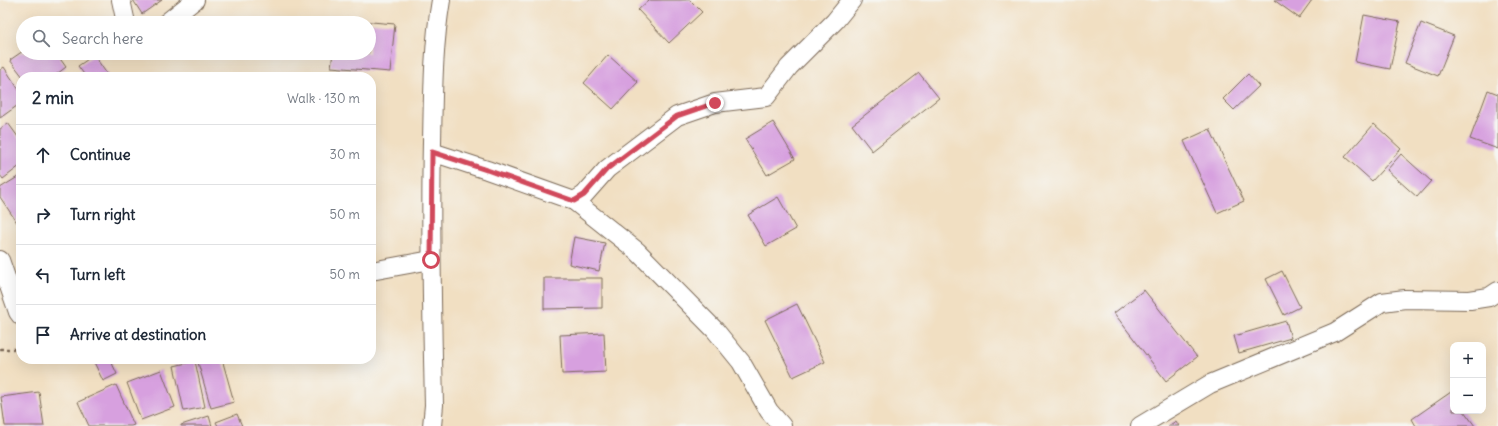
<!DOCTYPE html>
<html lang="en">
<head>
<meta charset="utf-8">
<style>
	body { margin:0; font-family:Delius,sans-serif; background:#f6f6f7; color:#1f2937 }
	.controls { position:absolute; right:12px; bottom:12px; display:grid; overflow:hidden; border-radius:8px; box-shadow:0 4px 16px #0002 }
	.controls button { width:36px; height:36px; display:grid; place-items:center; padding:0; border:0; border-bottom:1px solid #e0e1e3; background:#fff; color:#1f2937; font:20px sans-serif }
	.stop { position:absolute; width:12px; height:12px; margin:-9px; border:3px solid #d1495b; border-radius:50%; background:#fff }
	.stop.end { background:#d1495b; border-color:#fff; box-shadow:0 1px 4px #0008 }
	.list { margin:0; padding:0; list-style:none }
	h2 { display:flex; justify-content:space-between; align-items:center; height:52px; margin:0; padding:0 16px; font-size:17px }
	h2 small { font-size:13px; font-weight:400; color:#747a83 }
	.list li { display:grid; grid-template-columns:26px 1fr auto; gap:12px; align-items:center; box-sizing:border-box; height:60px; padding:0 16px; border-top:1px solid #e0e1e3 }
	.list b { display:block; font-size:15px; white-space:nowrap }
	.list em { font-size:13px; font-style:normal; color:#747a83 }
	.icon { flex:none; width:22px; height:22px; fill:none; stroke:currentColor; stroke-width:2; stroke-linecap:round; stroke-linejoin:round }
	.map { position:relative; flex:none; width:1498px; height:426px; overflow:hidden }
	.search { position:absolute; background:#fff; box-shadow:0 4px 16px #0002; left:16px; top:16px; width:360px; height:44px; display:flex; align-items:center; gap:10px; box-sizing:border-box; padding:0 14px; border-radius:22px; color:#747a83; font-size:15px }
	.panel { position:absolute; background:#fff; box-shadow:0 4px 16px #0002; left:16px; top:72px; width:360px; height:292px; border-radius:16px }
	.map>svg:first-child { display:block }
	.building { fill:#d7a0df }
	.lines { fill:none; stroke-linecap:round; stroke-linejoin:round }
	.minor-casing { stroke:#7b6957; stroke-width:20 }
	.path { stroke:#7b6957; stroke-width:2.5; stroke-dasharray:3 3; stroke-linecap:butt }
	.minor { stroke:#fff; stroke-width:18 }
	.route { stroke:#d1495b; stroke-width:5 }
</style>
</head>
<body>
<div class="map">
<svg width="1498" height="426" viewBox="0 0 1498 426">
	<rect width="100%" height="100%" fill="#f6f6f2"/>
	<filter id="ink" filterUnits="userSpaceOnUse"><feTurbulence type="fractalNoise" baseFrequency=".025" numOctaves="2"/><feDisplacementMap in="SourceGraphic" scale="8" xChannelSelector="R" yChannelSelector="G"/><feConvolveMatrix kernelMatrix="1 2 1 2 8 2 1 2 1" color-interpolation-filters="sRGB"/></filter>
	<filter id="wash" filterUnits="userSpaceOnUse"><feTurbulence type="fractalNoise" baseFrequency=".012" numOctaves="4" result="noise"/><feDisplacementMap in="SourceGraphic" scale="16" xChannelSelector="R" yChannelSelector="G"/><feGaussianBlur stdDeviation="0.9" result="paint"/><feColorMatrix in="noise" values="0 0 0 0 0 0 0 0 0 0 0 0 0 0 0 0 0 1.4 0 .05"/><feComposite in="paint" operator="in"/></filter>
	<g filter="url(#wash)">
		<rect width="100%" height="100%" fill="#f1dfc2"/>
		<g id="blocks">
			<g class="building">
				<path d="M133,0h29l-20,14z"/>
				<path d="M649,0h41l12,12 -33,31 -31,-33z"/>
				<path d="M1274,0h38l-13,18z"/>
				<path d="M1364,15l36,7 -10,47 -35,-7z"/>
				<path d="M336,19l59,5 -5,48 -59,-5 2,-14h36v-30h-34z"/>
				<path d="M1421,23l33,13 -16,40 -33,-13z"/>
				<path d="M23,51v2h33l10,14 -13,10h-30l-13,-17z"/>
				<path d="M94,55l15,22h-23l-8,-11z"/>
				<path d="M608,55l30,27 -25,27 -29,-26z"/>
				<path d="M4,67l17,26v10l-21,15v-48z"/>
				<path d="M919,73l20,25 -67,53 -20,-26z"/>
				<path d="M1248,74l11,12 -25,24 -11,-11z"/>
				<path d="M1488,90l10,4v55l-28,-10z"/>
				<path d="M773,122l22,37 -28,16 -22,-36z"/>
				<path d="M8,123l13,18v24l-18,14 -3,-4v-46z"/>
				<path d="M1374,124l27,25 -29,32 -27,-24z"/>
				<path d="M1210,129l34,72 -27,12 -33,-72z"/>
				<path d="M1401,154l30,27 -14,16 -30,-27z"/>
				<path d="M21,175v52h-1l-20,-30v-9z"/>
				<path d="M778,197l18,32 -30,17 -18,-31z"/>
				<path d="M574,237l31,6 -6,28 -30,-7z"/>
				<path d="M1282,271l18,36 -16,8 -18,-36z"/>
				<path d="M544,278h58v30l-58,1z"/>
				<path d="M1144,290l53,67 -31,24 -52,-68z"/>
				<path d="M797,304l28,58 -32,15 -28,-57z"/>
				<path d="M1286,321l5,17 -52,15 -5,-17z"/>
				<path d="M604,333l2,39 -44,2 -2,-39z"/>
				<path d="M97,359h13l7,15 -14,7 -10,-21z"/>
				<path d="M197,359h25l12,43 -23,6z"/>
				<path d="M195,361l10,46 -21,4 -10,-45z"/>
				<path d="M161,370l14,37 -34,13 -14,-37z"/>
				<path d="M116,385l18,40 -3,1h-42l-11,-24z"/>
				<path d="M39,392l5,34h-39l-4,-29z"/>
				<path d="M1451,392l2,3v16h11l11,15h-59l-4,-7z"/>
				<path d="M237,414l5,12h-24l-2,-4z"/>
				<path d="M209,416l3,10h-31v-1z"/>
				<path d="M1176,421l3,5h-11z"/>
			</g>
		</g>
	</g>
	<g filter="url(#ink)">
		<use href="#blocks" fill-opacity="0" stroke="#7b6957" stroke-width="1"/>
		<g class="lines">
			<defs>
				<g id="minor">
					<path d="M121,0l5,23"/>
					<path d="M166,23l29,-23"/>
					<path d="M432,152l55,18 87,31 63,50 78,79 26,32 28,49 13,15"/>
					<path d="M574,201l10,-6 23,-26 70,-53 38,-13 51,-6 23,-30 46,-46 17,-21"/>
					<path d="M0,260l18,52 3,4"/>
					<path d="M371,271l60,-11"/>
					<path d="M432,426l2,-21c-2,-88 -4,-176 -2,-263 1,-47 1,-95 9,-142"/>
					<path d="M1140,426l70,-42 125,-52 47,-30 23,-3 65,1 19,-3 9,-6"/>
				</g>
			</defs>
			<use href="#minor" class="minor-casing"/>
			<path class="path" d="M0,349h21"/>
			<use href="#minor" class="minor"/>
		</g>
	</g>
	<g class="lines" filter="url(#ink)">
		<path class="route" d="M431,260l1,-108 55,18 87,31 10,-6 23,-26 70,-53 38,-13"/>
	</g>
</svg>
<div class="controls">
<button>+</button>
<button>−</button>
</div>
<div class="stop" style="left:431px;top:260px"></div>
<div class="stop end" style="left:715px;top:103px"></div>
<div class="search"><svg class="icon" aria-label="search" viewBox="0 0 24 24"><circle cx="10" cy="10" r="6"/><path d="M15 15l6 6"/></svg>Search here</div>
<section class="panel">
<h2>2 min<small>Walk · 130 m</small></h2>
<ul class="list">
<li><svg class="icon" aria-label="ahead" viewBox="0 0 24 24"><path d="M12 20V5M6 11l6-6 6 6"/></svg><div><b>Continue</b></div><em>30 m</em></li>
<li><svg class="icon" aria-label="right" viewBox="0 0 24 24"><path d="M7 20v-9h11M14 6l5 5-5 5"/></svg><div><b>Turn right</b></div><em>50 m</em></li>
<li><svg class="icon" aria-label="left" viewBox="0 0 24 24"><path d="M17 20v-9H6M10 6l-5 5 5 5"/></svg><div><b>Turn left</b></div><em>50 m</em></li>
<li><svg class="icon" aria-label="arrive" viewBox="0 0 24 24"><path d="M6 21V4h12l-3 4 3 4H6"/></svg><div><b>Arrive at destination</b></div></li>
</ul>
</section>
</div>
</body>
</html>
